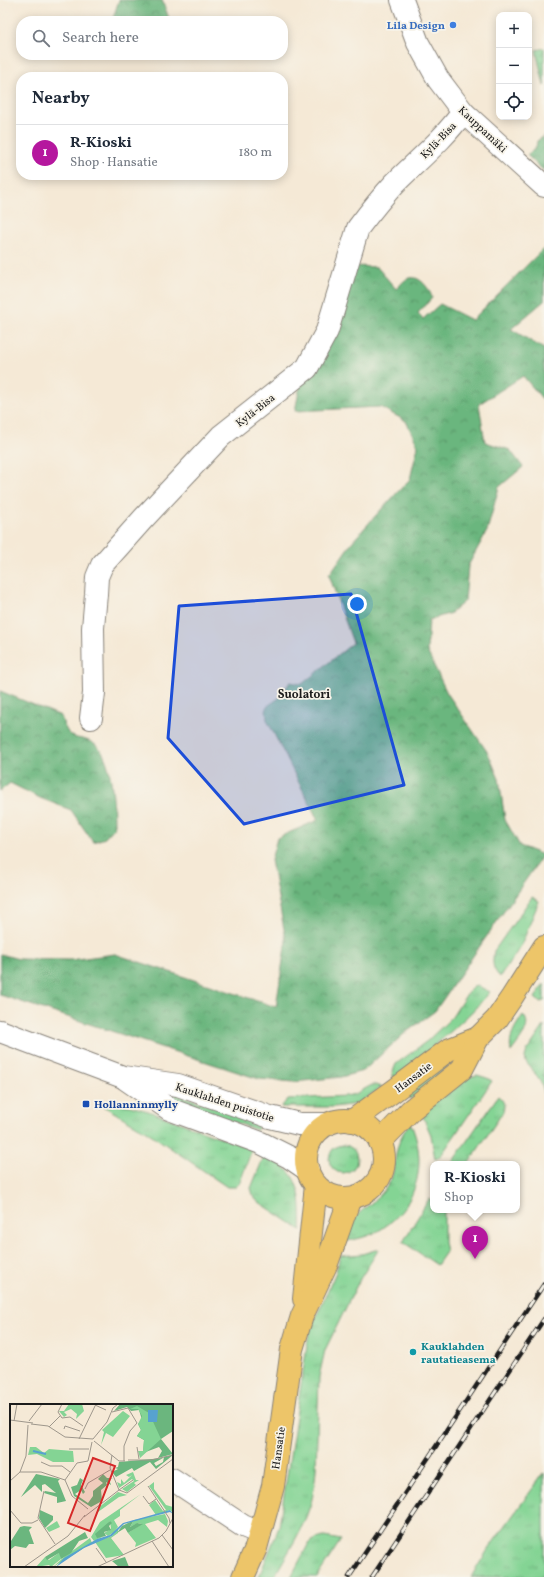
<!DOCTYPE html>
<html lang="en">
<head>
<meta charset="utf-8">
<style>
	body { margin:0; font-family:Vollkorn,serif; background:#f2f2f3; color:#1f2937 }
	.controls { position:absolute; right:12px; top:12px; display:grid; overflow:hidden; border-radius:8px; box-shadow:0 2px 10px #0003 }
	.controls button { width:36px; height:36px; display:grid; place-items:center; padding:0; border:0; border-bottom:1px solid #e0e1e3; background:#fff; color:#1f2937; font:20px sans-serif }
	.you { position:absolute; left:357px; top:604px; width:14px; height:14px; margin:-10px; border:3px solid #fff; border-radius:50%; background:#1a73e8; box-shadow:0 0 0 6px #1a73e833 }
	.badge { display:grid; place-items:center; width:26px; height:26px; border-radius:50%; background:#b5179e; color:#fff; font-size:13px; font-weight:700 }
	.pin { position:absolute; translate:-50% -33px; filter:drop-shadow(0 1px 2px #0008) }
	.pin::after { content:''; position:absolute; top:21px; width:14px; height:12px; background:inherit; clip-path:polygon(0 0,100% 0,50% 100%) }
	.popup { position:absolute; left:430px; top:1161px; width:90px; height:52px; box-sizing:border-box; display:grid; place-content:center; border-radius:8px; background:#fff; filter:drop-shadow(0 1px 3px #0005); font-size:13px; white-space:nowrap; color:#747a83 }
	.popup b { font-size:15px; color:#1f2937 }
	.popup::after { content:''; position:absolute; left:50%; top:100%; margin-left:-8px; border:8px solid transparent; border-top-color:#fff }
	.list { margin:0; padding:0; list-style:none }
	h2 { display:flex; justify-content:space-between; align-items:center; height:52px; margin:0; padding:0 16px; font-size:17px }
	h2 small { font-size:13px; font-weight:400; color:#747a83 }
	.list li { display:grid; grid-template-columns:26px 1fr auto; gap:12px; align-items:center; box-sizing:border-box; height:56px; padding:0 16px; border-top:1px solid #e0e1e3 }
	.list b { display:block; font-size:15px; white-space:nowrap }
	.list p { margin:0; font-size:13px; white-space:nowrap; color:#747a83 }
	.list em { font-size:13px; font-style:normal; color:#747a83 }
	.icon { flex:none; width:22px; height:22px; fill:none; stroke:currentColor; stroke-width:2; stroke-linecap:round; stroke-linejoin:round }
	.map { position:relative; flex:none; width:544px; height:1577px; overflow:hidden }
	.search { position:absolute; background:#fff; box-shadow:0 2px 10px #0003; left:16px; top:16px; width:272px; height:44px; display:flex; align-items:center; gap:10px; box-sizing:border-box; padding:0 14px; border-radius:16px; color:#747a83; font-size:15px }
	.panel { position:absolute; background:#fff; box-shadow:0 2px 10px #0003; left:16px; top:72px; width:272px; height:108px; border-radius:16px }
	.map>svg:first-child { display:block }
	.grass { fill:url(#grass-tufts); stroke:#507858 }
	.forest { fill:url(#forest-crowns); stroke:#44694d }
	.park { fill:url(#park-dots); stroke:#507858 }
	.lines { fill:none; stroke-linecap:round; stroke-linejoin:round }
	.minor-casing { stroke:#888279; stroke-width:24 }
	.major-casing { stroke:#888279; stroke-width:24 }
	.minor { stroke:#fff; stroke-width:22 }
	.major { stroke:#edc569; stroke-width:22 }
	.rail-casing { stroke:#1c1c1c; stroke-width:4.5 }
	.rail { stroke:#f7f3e8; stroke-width:3; stroke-dasharray:9; stroke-linecap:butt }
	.marked { fill:#1d4ed8; fill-opacity:0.2; stroke:#1d4ed8; stroke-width:3; stroke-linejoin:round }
	.shop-dot { fill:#3f7fe0; stroke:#f7f3e8; stroke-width:1.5 }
	.transit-dot { fill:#1a4fb4; stroke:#f7f3e8; stroke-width:1.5 }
	.culture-dot { fill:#0f9aa8; stroke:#f7f3e8; stroke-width:1.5 }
	.labels { text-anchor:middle; stroke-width:3.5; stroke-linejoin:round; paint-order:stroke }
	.shop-label { font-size:11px; font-weight:bold; fill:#366cbe; stroke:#f7f3e8; text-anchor:end }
	.street-label { font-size:11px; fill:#1c1c1c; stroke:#f7f3e8 }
	.transit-label { font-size:11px; font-weight:bold; fill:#164399; stroke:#f7f3e8; text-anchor:start }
	.culture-label { font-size:11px; font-weight:bold; fill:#0d838f; stroke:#f7f3e8; text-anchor:start }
	.neighbourhood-label { font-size:12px; font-weight:bold; fill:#1c1c1c; stroke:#f7f3e8 }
	.inset-river { fill:none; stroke:#57a2cf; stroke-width:2 }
	.inset-road { fill:none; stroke:#9e978c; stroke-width:1 }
	.view { fill:#d62828; fill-opacity:0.15; stroke:#d62828; stroke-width:2 }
	.inset-edge { fill:none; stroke:#1c1c1c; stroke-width:2 }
</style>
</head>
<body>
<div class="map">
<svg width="544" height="1577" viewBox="0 0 544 1577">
	<defs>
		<pattern id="grass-tufts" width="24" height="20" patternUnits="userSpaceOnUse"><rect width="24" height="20" fill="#84d494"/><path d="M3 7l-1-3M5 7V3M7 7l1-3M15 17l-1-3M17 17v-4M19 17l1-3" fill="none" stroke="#71b57f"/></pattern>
		<pattern id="forest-crowns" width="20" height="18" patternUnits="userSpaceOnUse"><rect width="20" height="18" fill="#6bb67e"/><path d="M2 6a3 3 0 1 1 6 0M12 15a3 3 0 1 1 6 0" fill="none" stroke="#579366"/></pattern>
		<pattern id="park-dots" width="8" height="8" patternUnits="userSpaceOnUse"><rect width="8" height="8" fill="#84d494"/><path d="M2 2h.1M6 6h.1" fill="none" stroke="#71b57f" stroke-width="1.8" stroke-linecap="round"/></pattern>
	</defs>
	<rect width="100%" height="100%" fill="#f7f3e8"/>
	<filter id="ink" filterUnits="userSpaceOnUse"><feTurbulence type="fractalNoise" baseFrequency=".025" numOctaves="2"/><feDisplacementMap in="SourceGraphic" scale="8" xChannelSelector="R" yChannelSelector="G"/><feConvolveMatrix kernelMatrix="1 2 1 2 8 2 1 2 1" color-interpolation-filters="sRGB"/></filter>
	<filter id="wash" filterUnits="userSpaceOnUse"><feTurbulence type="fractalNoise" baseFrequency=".012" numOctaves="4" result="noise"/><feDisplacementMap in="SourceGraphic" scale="16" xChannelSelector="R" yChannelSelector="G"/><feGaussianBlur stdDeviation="0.9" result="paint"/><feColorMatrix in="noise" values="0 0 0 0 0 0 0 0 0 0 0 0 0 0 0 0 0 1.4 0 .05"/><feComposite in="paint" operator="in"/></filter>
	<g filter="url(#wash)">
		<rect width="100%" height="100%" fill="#f5e9d6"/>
		<g class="grass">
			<path d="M532,897l7,4 -18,45 -21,31c-8,-8 -8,-15 -6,-26z"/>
			<path d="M544,984v17l-4,1 -5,-4z"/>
			<path d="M478,986l12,6c-28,33 -62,59 -96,86l-2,-4 4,-10 31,-23 18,-17 7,-7 16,-25 5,-5z"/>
			<path d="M523,1015c11,11 -5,27 -12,37 -3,-15 4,-25 12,-37z"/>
			<path d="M544,1026v67l-4,-13 -14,-18 -1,-5 2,-6z"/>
			<path d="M454,1057l2,3 -45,39 -6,-7z"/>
			<path d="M477,1075l10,3 5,3 -50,73 -4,4 -3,1 -4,-24 -10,-23 43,-34z"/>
			<path d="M372,1085h4l6,2 -25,17 -23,3h-53l7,-8 58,-3 9,-2z"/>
			<path d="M173,1093l87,29 -3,8 -84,-30z"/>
			<path d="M498,1096c6,5 7,8 5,16l-35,52h-17z"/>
			<path d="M109,1100l39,11 104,38 -12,33 -4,5h-9l-81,-56 -41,-24z"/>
			<path d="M410,1122c18,38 9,82 -27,106 -11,8 -26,11 -40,14 3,-7 5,-16 10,-22 11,-14 28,-21 36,-37 6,-10 5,-22 8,-33 2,-10 7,-19 13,-28z"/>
			<circle cx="343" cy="1159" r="14"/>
			<path d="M265,1154c6,4 13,7 18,12 19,15 19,42 18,64l-45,-30 -3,-5 -2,-7z"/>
			<path d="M429,1199l4,2v9h11v32l2,10 -9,13 -34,-23z"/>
			<path d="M379,1249l-19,30 -35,71 -6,27 -3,92c-1,12 -2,25 -6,37 -8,25 -23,48 -36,71h-15l20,-50 30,-194 27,-61 4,-16 22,-2z"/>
			<path d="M544,1473v104h-73l18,-29z"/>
			<path d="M324,1537l17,3 -24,37h-26l18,-34 7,-4z"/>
		</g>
		<g class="forest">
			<path d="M119,0h43l8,21h-58z"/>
			<path d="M544,136v35l-17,-16 9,-7 1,-7z"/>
			<path d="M544,248v53l-33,28 33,20v52l-21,-25 -44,28 6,38 25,8 13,17 -24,20 -12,44 -19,35 -3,35 -14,12 -22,7 -2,31 20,42 41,60 11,26 6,41 15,26 23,9 -108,156 -30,22 -42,38 -22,6 -47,5 -35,-3 -259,-84v-41l19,5 51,1 45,-6 161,53 10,-67 -15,-80 6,-22 41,-18 -51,-100 -1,-13 13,-9 11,-16 12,2 51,-41 -24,-68 23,-33 25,-28 33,-35 8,-33 -12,-25 -26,-14 -85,4 5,-25 55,-120 22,1 19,22c4,-4 9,-10 13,-11 11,-3 21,11 23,20l-14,15 5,6 17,-15 32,16z"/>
			<path d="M0,691l61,25c9,33 20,15 37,31 15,14 16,61 16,81l-9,10 -12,4 -22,-32 -31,-12 -30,-15 -10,8z"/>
		</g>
		<path class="park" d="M544,48v38l-8,-36z"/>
	</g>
	<g filter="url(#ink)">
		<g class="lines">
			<defs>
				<g id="minor">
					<path d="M402,0l16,43 20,36 25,33 81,74"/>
					<path d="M91,718l3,-25 -1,-65 3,-34 1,-17 5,-12 41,-46 78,-83 86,-68 20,-37 31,-103c12,-16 24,-31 37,-45 23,-23 49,-44 68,-71"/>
					<path d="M0,1031l123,46 55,8 92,32 29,7h29"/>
					<path d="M127,1080l42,29 92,34 28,14 19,13"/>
					<path d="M172,1479l71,47 17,7"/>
				</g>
				<g id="major">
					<circle cx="345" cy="1159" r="39"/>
					<path d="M352,1121l43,-31 53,-40 30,-12"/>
					<path d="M380,1142l31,-32 51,-41 16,-31 19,-19 15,-22 32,-50"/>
					<path d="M304,1299l12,-114"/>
					<path d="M243,1577l13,-29 17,-62 19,-137 10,-33 25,-53 23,-65"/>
				</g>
			</defs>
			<use href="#minor" class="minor-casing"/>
			<use href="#major" class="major-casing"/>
			<use href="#minor" class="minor"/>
			<use href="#major" class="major"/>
			<defs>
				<g id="rail">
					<path d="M349,1577l195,-293"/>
					<path d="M372,1577l172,-258"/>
				</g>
			</defs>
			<use href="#rail" class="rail-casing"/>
			<use href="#rail" class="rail"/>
		</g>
	</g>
	<path class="marked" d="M351,594l53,191 -160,39 -76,-86 11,-132z"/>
	<circle class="shop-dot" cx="453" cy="25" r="4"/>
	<rect class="transit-dot" x="82" y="1100" width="8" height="8" rx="2"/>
	<circle class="culture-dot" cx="413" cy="1352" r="4"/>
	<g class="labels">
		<g class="shop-label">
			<text x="445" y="29">Lila Design</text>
		</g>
		<g class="street-label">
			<text transform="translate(483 129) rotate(43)" y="4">Kauppamäki</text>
			<text transform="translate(438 140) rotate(-46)" y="4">Kylä-Bisa</text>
			<text transform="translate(255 410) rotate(-38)" y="4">Kylä-Bisa</text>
			<text transform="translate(413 1077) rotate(-37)" y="4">Hansatie</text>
			<text transform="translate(225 1102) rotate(18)" y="4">Kauklahden puistotie</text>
			<text transform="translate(278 1448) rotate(-82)" y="4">Hansatie</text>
		</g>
		<g class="transit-label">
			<text x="94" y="1108">Hollanninmylly</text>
		</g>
		<g class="culture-label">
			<text x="421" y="1350">Kauklahden<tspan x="421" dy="13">rautatieasema</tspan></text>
		</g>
		<g class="neighbourhood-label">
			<text x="304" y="698">Suolatori</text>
		</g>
	</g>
	<g transform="translate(10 1404)">
		<rect width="163" height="163" fill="#f5e9d6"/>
		<path d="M123,68l3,8h3l-5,3 2,2 -9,7 -5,-3 12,-8 -2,-2 -13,9 -2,-6 4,2v-5l3,4 8,-8 -3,2 -3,-2zM144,78v7l12,16 7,2v6l-3,-3 -14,5 -7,-10 6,-5 8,11 3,-1 -17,-24zM108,88l9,3 -8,2 -21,15v-4zM131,90l-21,16v6l-6,4 4,7 -4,5 -6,4 -4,-3 7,-4 -1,-8 -12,15 4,1 -8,4 -3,-4 9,-15zM155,110l3,7 -1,6 -9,-7 -13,4 11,14 -21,9 1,-4 -8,-10 14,-9 -4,-1 -8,4 4,-7zM108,125v4l-7,5 13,17 -18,3 -11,-16 17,-6zM80,134l2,5 -39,24 11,-10zM50,148l1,7 -10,8 -2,-2 -13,2 9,-10 4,3z" fill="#84d494"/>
		<path d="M110,0h53v27l-12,8 12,15 -15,4 4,-7 -3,-4 -16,6 1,-13 -7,-4 4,-6 -3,-6 4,-4 -3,-10 -8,1 -4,-4 -13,4zM163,51l-17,14 -6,-7 -16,9 -2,-3 -16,9 -4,-5 6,-3 -3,-1 3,-1 1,-5 44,-4 -9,5 2,3 7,-4 1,-5zM26,70l24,5 -2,2 8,20 -9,2v-6l-13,-4 1,-2 11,2 -11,-9 -3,1v7l-7,-7 -14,12zM93,70l4,4h6l-4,1 2,6 -5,-3 1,3 -6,5 1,11 -11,6 -17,-11 -3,-9 6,-2 3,-7 3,2 -2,5 4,7 -2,2 -2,-4 -6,4 13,9 5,-7v-5l10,-8 -5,-4zM30,106l13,6v4l-8,8 -6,-10zM124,116l-4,7 7,-4 6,1 -15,9 -3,-5 -8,5 5,-7zM100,117l2,2 -3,3 2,4 -7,2 2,4 -9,2 -2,-4zM14,122l8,1 -3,3 5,14h-5l-3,4 -11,-2 -5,4 1,-9 9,-14zM75,128l3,6 -9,3 -8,12 -10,6 -2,-6 -12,7 -2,-3zM115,153l4,10h-10l-7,-6z" fill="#6bb67e"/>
		<path d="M59,0h13l2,7 -8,8 1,-5 -6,-5 -7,3 3,3 -3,2 -5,-6h5zM127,2l12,7 12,26 -21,19 -2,-7h5l1,-11 -7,-4 4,-6 -3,-6 4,-8 -4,-7h-8zM113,7l7,5 -17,21 -7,-4 -5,12 3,-13 -2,-2zM20,43h6l8,6 5,-4 24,2 1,11h-21l-16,-8 -9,1z" fill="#84d494"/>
		<path d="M47,117l3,6 -11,5 -3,-4z" fill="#84d494"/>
		<path d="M138,6h10l-1,12h-9zM160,106l3,4 -3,-2 -46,12 -12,12 -28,12 -28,19 8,-9 33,-19 13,-4 13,-12z" fill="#57a2cf"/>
		<path class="inset-river" d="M23,47l13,3"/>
		<path class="inset-road" d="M52,0l-4,8 4,6 8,-1 13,9M85,1l11,5M102,8l16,-4 9,15 -7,8 -6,15v15M0,16l23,3M4,17l3,-17M19,17l13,-17M21,20l17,2 17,11 28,2M39,23l11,-11M54,25l1,-3 15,5M69,35l17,-35M83,35l14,-17 6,-14 5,-4M84,37l25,20h6M127,43l2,12M59,45h20M102,51l-2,13 9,22 14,-10M118,56h23l22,-5M31,58l9,4h12l8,6M10,68h21l24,8 7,16 16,13M55,76l12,-17 11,-2 4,-19M0,77l10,-9 6,-16 2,-31M138,82l21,32 1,5M75,85l3,-6 22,-13M34,87l-6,27 17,26M133,92l6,8 7,-5M0,106l11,13h11l6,-3M74,113l35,-27 8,3 46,-34M152,131l11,15M142,137l17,26M86,144l10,14M14,163l44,-31 17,-21M87,163l62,-29 7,-7 7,-13"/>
		<path class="view" d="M83,54l22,8 -25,65 -22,-8z"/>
		<rect width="163" height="163" class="inset-edge"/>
	</g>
</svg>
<div class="controls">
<button>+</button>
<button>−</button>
<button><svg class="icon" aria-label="locate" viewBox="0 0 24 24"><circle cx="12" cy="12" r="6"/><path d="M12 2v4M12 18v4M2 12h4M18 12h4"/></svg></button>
</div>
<div class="you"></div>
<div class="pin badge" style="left:475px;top:1259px">1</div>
<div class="popup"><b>R-Kioski</b>Shop</div>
<div class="search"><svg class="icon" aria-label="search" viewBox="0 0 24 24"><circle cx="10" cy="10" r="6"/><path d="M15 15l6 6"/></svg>Search here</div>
<section class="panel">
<h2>Nearby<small></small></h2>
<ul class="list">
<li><span class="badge">1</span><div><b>R-Kioski</b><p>Shop · Hansatie</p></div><em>180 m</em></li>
</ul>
</section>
</div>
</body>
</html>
